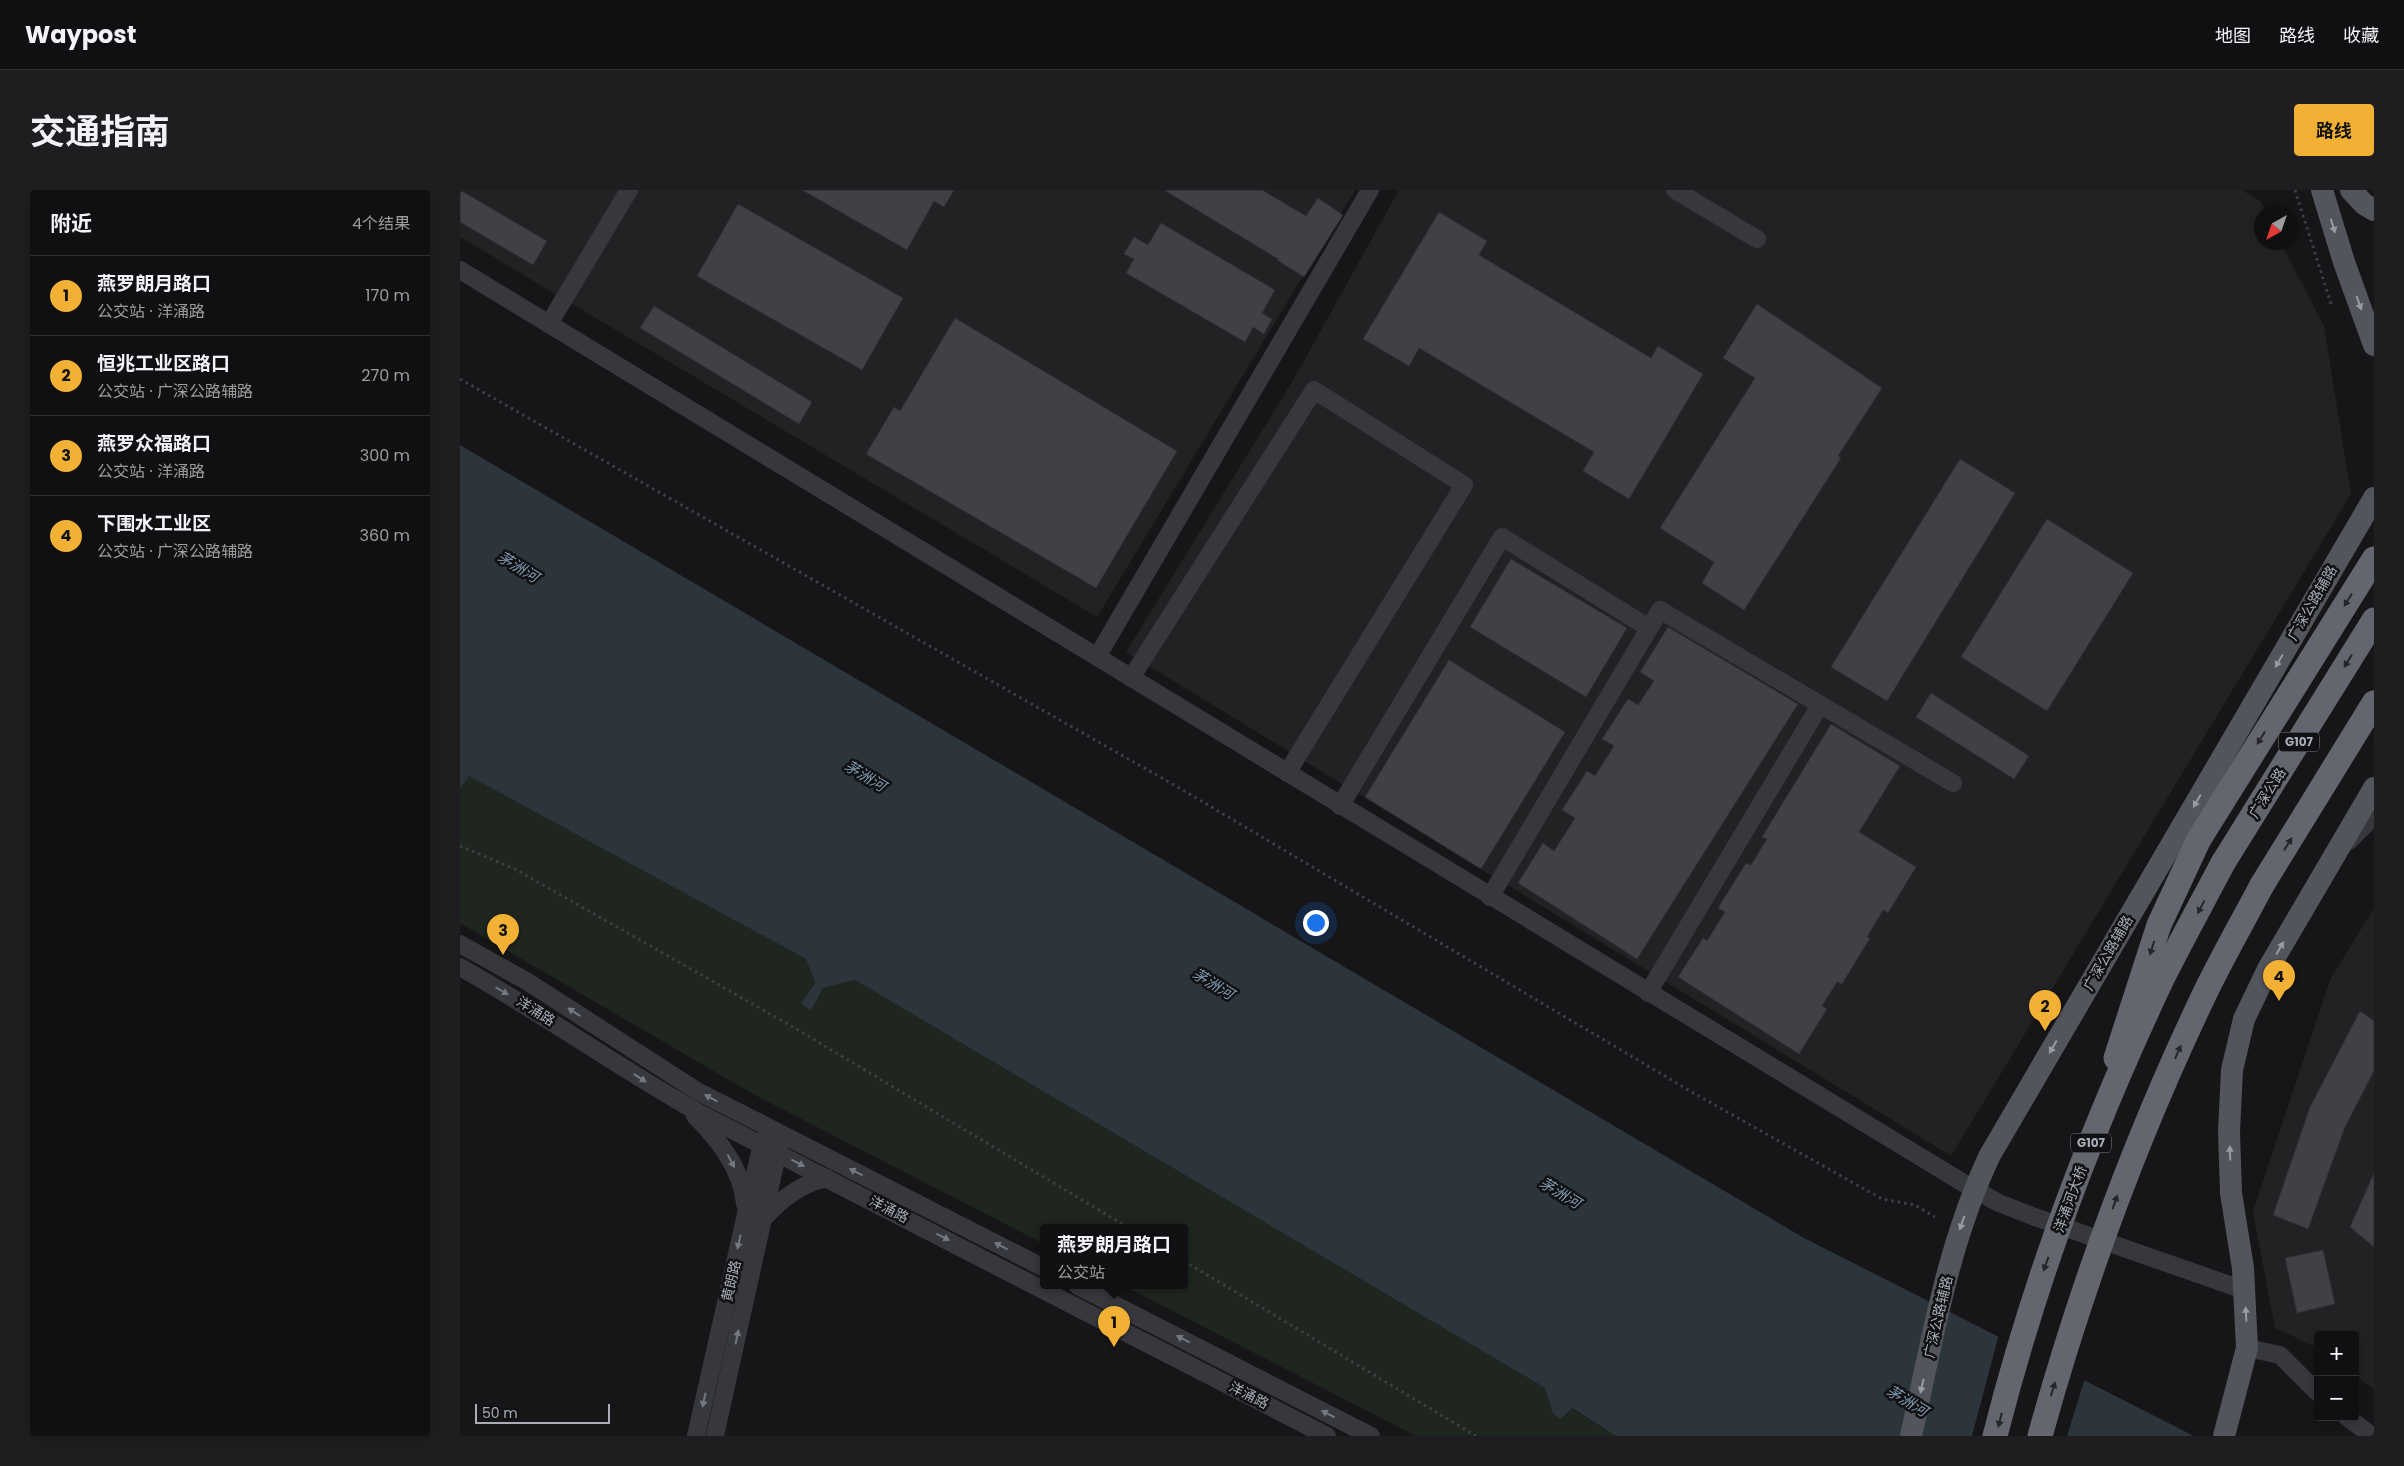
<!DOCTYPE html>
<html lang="zh">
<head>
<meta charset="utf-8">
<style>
	body { margin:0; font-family:Poppins,"Noto Sans SC",sans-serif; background:#1e1e20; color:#f1f3f6 }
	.controls { position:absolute; right:15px; bottom:15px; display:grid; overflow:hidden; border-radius:5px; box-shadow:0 2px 8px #0003 }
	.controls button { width:45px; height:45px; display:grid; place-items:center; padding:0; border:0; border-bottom:1px solid #303032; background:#101012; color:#f1f3f6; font:25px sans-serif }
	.compass { position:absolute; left:1794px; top:15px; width:45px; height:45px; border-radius:50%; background:#101012; box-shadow:0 2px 8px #0003; rotate:220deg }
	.scale { position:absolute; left:15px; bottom:12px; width:135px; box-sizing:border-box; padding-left:5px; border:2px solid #a8adb8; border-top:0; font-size:14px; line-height:18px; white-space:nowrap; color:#a8adb8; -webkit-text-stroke:4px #111113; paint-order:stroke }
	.you { position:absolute; left:855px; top:732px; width:18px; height:18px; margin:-12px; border:4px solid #fff; border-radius:50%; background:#1a73e8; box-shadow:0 0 0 8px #1a73e833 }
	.badge { display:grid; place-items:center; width:32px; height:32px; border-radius:50%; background:#f2b134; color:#111; font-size:16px; font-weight:700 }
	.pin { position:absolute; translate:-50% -41px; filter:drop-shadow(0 1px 2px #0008) }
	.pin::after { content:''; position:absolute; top:26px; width:18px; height:15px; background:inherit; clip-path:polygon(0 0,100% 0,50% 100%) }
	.popup { position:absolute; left:580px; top:1034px; width:148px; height:65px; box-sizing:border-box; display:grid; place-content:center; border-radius:5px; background:#101012; filter:drop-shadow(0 1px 4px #0005); font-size:16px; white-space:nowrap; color:#9c9d9f }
	.popup b { font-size:19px; color:#f1f3f6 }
	.popup::after { content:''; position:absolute; left:50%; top:100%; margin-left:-10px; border:10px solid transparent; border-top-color:#101012 }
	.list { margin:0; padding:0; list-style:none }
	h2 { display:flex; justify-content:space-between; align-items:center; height:65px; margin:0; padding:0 20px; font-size:21px }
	h2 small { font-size:16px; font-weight:400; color:#9c9d9f }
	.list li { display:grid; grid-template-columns:32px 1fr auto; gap:15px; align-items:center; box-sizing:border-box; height:80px; padding:0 20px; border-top:1px solid #303032 }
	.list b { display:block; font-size:19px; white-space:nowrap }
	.list p { margin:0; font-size:16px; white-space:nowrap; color:#9c9d9f }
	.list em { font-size:16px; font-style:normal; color:#9c9d9f }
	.map { position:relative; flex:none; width:1914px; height:1246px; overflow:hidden; border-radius:5px }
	header { display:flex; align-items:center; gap:30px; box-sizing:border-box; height:70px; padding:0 25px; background:#101012; border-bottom:1px solid #303032 }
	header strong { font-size:24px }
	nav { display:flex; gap:28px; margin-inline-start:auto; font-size:18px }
	.intro { display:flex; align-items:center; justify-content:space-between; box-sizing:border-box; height:120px; padding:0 30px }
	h1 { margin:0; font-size:35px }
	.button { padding:12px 22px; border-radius:5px; background:#f2b134; color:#111; font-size:18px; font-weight:700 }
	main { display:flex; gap:30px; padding:0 30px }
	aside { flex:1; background:#101012; border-radius:5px; box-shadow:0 2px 8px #0003 }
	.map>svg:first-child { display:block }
	.built { fill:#222225 }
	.green { fill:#1e261f }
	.water { fill:#2c353c }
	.pier { fill:#161618 }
	.building { fill:#404145; stroke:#303034 }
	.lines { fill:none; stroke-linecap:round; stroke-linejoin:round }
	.path { stroke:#3d3f44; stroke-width:3; stroke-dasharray:2.5 4; stroke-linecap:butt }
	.minor { stroke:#37383d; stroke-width:18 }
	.major { stroke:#53555c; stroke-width:22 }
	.highway { stroke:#63666e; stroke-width:25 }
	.highway-bridge { stroke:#63666e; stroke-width:25 }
	.oneway { fill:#979ba6 }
	.oneway2 { fill:#26262a }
	.oneway3 { fill:#757881 }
	.labels { text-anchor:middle; stroke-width:5; stroke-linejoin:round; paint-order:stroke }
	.shield { fill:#111113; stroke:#7b7e86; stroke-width:1 }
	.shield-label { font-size:12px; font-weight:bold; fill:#a8adb8 }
	.street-label { font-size:14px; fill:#a8adb8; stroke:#111113 }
	.water-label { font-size:15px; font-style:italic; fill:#7f9bb3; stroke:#111113 }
</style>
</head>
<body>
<header>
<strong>Waypost</strong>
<nav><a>地图</a><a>路线</a><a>收藏</a></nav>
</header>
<div class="intro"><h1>交通指南</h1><a class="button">路线</a></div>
<main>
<aside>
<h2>附近<small>4个结果</small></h2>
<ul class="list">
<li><span class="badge">1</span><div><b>燕罗朗月路口</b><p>公交站 · 洋涌路</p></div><em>170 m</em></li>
<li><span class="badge">2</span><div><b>恒兆工业区路口</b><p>公交站 · 广深公路辅路</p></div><em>270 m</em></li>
<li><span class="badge">3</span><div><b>燕罗众福路口</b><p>公交站 · 洋涌路</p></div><em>300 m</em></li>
<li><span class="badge">4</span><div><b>下围水工业区</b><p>公交站 · 广深公路辅路</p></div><em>360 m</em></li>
</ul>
</aside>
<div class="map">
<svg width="1914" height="1246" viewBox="0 0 1914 1246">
	<rect width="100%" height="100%" fill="#161618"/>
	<g class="built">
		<path d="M0,0h895l-258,427 -637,-380z"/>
		<path d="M939,0h843l19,12 5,10h-4v30l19,1 43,83 27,168 -400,662 -825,-504 169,-275z"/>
		<path d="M1914,718v481l-19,-14v-40h-37v13l-43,-20 -22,-116 78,-234z"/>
	</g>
	<path class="green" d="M9,586l337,183 9,24 -14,22 10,4 12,-21 32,-8 690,408 8,26 8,5 10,-11 45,28h-200l-292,-150h60v-58h-140v16l-291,-150 -293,-171v-135z"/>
	<path class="water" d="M0,255l1344,793 390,198h-578l-44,-28 -11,11 -8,-5 -8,-26 -690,-408 -32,8 -12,22 -10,-6 14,-21 -9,-24 -337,-183 -9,12z"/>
	<path class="pier" d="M1539,1144l86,44 -18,58h-95z"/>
	<g class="building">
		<path d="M0,0l87,51 -14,24 -73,-43z"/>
		<path d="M342,0h152l-10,17 -10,-6 -27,49z"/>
		<path d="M704,0h98l44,26 12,-18 25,17 -39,62 -27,-17 1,-1z"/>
		<path d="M278,14l165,94 -41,72 -165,-94z"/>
		<path d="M979,22l48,29 -8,14 172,103 7,-12 45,28 -74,125 -46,-28 11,-19 -175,-104 -10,18 -46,-27z"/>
		<path d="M701,33l114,67 -13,23 10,6 -8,15 -11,-7 -8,15 -119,-69 8,-14 -10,-5 10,-17 14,8z"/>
		<path d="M1297,114l125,84 -44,68 3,2 -97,152 -42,-27 12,-21 -54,-34 95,-150 -32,-20z"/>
		<path d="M194,116l158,96 -13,22 -159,-96z"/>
		<path d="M495,128l222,133 -81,137 -230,-134 28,-47 6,4z"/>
		<path d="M1500,269l55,34 -128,208 -56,-34z"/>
		<path d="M1587,329l86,54 -86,138 -86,-54z"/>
		<path d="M1051,369l116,69 -41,69 -116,-70z"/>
		<path d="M1208,437l130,77 -161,255 -119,-76 25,-40 11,8 21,-33 -13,-8 25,-39 8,5 19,-30 -12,-7 26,-40 10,6 16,-24 -14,-9z"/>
		<path d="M989,470l116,72 -84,137 -116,-72z"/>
		<path d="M1471,503l98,63 -15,23 -98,-62z"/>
		<path d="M1371,534l69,42 -41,66 57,35 -28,46 -5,-3 -16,27 3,1 -28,46 -5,-2 -15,24 5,3 -28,45 -121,-77 25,-39 4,3 18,-29 -7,-4 28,-45 5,2 16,-26 -5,-2z"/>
		<path d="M1900,821l14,10v50l-29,56 -37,102 -35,-14 37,-108z"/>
		<path d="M1914,983v74l-24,-20z"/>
		<path d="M1863,1060l12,54 -38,9 -12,-55z"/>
	</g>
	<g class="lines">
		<g class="path">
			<path d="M1835,0l37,117"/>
			<path d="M0,189l716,407 514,305 192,108 33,6 20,12"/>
			<path d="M0,656l55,23 278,158 336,201"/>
			<path d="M724,1071l292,175"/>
		</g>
		<g class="minor">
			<path d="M1215,0l82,49"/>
			<path d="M0,80l1515,920 24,13 33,13 212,74"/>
			<path d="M89,134l80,-134"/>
			<path d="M637,467l273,-467"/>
			<path d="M671,488l183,-288 150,95 -177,288"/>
			<path d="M880,616l162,-269 147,91"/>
			<path d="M1889,651l25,-25"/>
			<path d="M1030,707l170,-287 293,173"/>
			<path d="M0,754l68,38 169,109 347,177"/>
			<path d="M0,777c82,46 159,101 241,147l626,322"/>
			<path d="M1188,803l172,-288"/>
			<path d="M235,926c24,24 47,53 50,88"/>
			<path d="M303,1029c17,-19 39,-36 64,-41"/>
			<path d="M618,1096l293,150"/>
			<path d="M1787,1158l33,7 38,38"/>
			<path d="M1887,1227l25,19"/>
			<path d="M236,1246l59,-262 7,-30 5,-9"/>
			<path d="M255,1246l65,-295"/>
		</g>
		<g class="major">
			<path d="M1862,0l22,72 30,83"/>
			<path d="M1891,0l13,14 10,6"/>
			<path d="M1451,1246c21,-95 37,-193 79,-281l384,-657"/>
			<path d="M1764,1246l23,-88 -4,-80 -12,-75 -2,-62 3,-61 12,-51 24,-50 106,-181"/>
		</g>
		<g class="highway">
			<path d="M1763,673l151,-243"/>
			<path d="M1802,695l112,-182"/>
			<path d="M1656,868l43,-133 40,-86 175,-280"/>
		</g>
		<g class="highway-bridge">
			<path d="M1535,1246c40,-158 98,-312 168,-459 19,-38 40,-76 60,-114"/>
			<path d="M1580,1246c42,-152 97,-301 165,-443 18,-37 38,-72 57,-108"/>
		</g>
	</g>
	<defs><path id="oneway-solid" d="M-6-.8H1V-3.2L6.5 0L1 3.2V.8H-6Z" transform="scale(1.25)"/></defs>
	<g class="oneway">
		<use href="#oneway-solid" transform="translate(1873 36) rotate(73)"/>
		<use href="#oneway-solid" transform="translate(1899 113) rotate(70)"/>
		<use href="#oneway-solid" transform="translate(1819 471) rotate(120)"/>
		<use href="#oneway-solid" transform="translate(1737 611) rotate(120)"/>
		<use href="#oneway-solid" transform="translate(1820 758) rotate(-60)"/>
		<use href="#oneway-solid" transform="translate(1593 857) rotate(120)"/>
		<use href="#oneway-solid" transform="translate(1770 963) rotate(-92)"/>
		<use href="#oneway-solid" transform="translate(1502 1033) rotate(109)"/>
		<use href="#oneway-solid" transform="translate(1786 1124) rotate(-93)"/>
		<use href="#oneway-solid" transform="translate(1462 1196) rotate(103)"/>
	</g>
	<g class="oneway2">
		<use href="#oneway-solid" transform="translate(1888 410) rotate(122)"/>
		<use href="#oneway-solid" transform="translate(1888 471) rotate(122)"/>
		<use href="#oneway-solid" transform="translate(1801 548) rotate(122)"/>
		<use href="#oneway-solid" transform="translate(1828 654) rotate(-58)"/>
		<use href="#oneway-solid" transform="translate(1741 717) rotate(118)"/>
		<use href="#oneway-solid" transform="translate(1692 758) rotate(108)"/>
		<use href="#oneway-solid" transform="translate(1718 862) rotate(-66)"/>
		<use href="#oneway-solid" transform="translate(1655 1012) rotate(-71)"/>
		<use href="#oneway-solid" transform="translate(1586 1074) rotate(110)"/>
		<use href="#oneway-solid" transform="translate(1593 1199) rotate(-73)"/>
		<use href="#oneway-solid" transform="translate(1540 1230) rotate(104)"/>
	</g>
	<g class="oneway3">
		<use href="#oneway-solid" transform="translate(42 801) rotate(30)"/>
		<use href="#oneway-solid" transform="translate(114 822) rotate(-147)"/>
		<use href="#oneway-solid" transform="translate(180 888) rotate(33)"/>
		<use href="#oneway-solid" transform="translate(251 908) rotate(-152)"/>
		<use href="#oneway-solid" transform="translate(271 971) rotate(62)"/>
		<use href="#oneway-solid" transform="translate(338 973) rotate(27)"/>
		<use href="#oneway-solid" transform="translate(396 982) rotate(-153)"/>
		<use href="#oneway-solid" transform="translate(483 1047) rotate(27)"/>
		<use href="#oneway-solid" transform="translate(279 1052) rotate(103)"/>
		<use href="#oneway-solid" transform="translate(541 1056) rotate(-153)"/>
		<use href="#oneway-solid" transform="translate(277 1147) rotate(-78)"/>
		<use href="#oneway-solid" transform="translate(723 1149) rotate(-153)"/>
		<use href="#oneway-solid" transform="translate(244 1210) rotate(103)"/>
		<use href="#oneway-solid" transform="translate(868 1224) rotate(-153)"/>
	</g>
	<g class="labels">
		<g class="shield">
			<rect x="1819" y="542.5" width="40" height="19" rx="4"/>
			<rect x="1611" y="943.5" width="40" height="19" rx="4"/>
		</g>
		<g class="shield-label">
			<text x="1839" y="556">G107</text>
			<text x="1631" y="957">G107</text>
		</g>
		<g class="street-label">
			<text transform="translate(1852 413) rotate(-60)" y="5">广深公路辅路</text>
			<text transform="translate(1807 603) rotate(-58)" y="5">广深公路</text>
			<text transform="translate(1648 763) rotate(-60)" y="5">广深公路辅路</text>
			<text transform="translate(76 821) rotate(32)" y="5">洋涌路</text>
			<text transform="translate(1610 1009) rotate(-70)" y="5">洋涌河大桥</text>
			<text transform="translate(429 1019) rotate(27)" y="5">洋涌路</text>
			<text transform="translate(271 1091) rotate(-77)" y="5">黄朗路</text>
			<text transform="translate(1478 1127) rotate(-77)" y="5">广深公路辅路</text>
			<text transform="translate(789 1205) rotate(27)" y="5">洋涌路</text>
		</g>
		<g class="water-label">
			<text transform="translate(58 377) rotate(31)" y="5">茅洲河</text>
			<text transform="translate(405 586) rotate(31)" y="5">茅洲河</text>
			<text transform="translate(753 794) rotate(31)" y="5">茅洲河</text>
			<text transform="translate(1100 1003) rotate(31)" y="5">茅洲河</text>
			<text transform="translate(1447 1211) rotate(31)" y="5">茅洲河</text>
		</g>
	</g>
</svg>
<div class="controls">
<button>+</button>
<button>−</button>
</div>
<svg class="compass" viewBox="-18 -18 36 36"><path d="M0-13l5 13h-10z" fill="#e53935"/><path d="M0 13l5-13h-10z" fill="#9c9d9f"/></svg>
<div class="scale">50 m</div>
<div class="you"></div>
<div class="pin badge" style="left:654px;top:1157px">1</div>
<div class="popup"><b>燕罗朗月路口</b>公交站</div>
<div class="pin badge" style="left:1585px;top:841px">2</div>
<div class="pin badge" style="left:43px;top:765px">3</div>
<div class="pin badge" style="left:1819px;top:811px">4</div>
</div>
</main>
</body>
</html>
